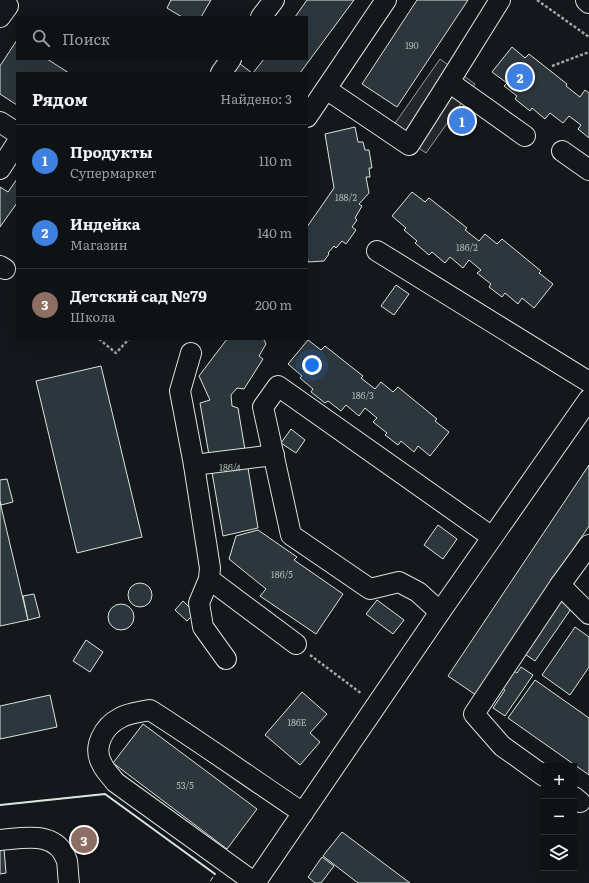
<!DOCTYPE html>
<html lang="ru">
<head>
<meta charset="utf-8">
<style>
	body { margin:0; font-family:Literata,serif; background:#181b1e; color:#f1f3f6 }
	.controls { position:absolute; right:12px; bottom:12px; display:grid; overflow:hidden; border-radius:0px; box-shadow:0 4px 16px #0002 }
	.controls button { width:36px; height:36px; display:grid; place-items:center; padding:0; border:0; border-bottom:1px solid #2f3234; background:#0f1215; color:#f1f3f6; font:20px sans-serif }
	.you { position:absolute; left:312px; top:365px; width:14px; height:14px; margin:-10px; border:3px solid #fff; border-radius:50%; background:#1a73e8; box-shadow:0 0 0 6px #1a73e833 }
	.badge { display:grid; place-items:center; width:26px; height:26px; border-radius:50%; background:#ea580c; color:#fff; font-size:13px; font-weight:700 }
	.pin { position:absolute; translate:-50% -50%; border:2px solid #fff; box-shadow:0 1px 4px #0006 }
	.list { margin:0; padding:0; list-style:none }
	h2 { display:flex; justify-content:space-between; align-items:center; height:52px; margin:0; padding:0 16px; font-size:17px }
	h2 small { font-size:13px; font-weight:400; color:#9b9ea0 }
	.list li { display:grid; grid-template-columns:26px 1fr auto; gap:12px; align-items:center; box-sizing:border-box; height:72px; padding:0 16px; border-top:1px solid #2f3234 }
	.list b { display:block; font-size:15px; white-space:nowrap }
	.list p { margin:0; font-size:13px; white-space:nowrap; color:#9b9ea0 }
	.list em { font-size:13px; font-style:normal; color:#9b9ea0 }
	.icon { flex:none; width:22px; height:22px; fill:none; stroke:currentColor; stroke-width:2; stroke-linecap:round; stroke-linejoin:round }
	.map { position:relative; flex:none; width:589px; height:883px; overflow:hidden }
	.search { position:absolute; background:#0f1215; box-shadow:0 4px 16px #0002; left:16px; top:16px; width:292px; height:44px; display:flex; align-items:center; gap:10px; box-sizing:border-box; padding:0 14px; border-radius:0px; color:#9b9ea0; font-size:15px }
	.panel { position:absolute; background:#0f1215; box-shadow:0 4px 16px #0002; left:16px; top:72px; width:292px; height:268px; border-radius:0px }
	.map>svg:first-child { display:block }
	.parking { fill:#24282b; stroke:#939e99 }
	.building { fill:#2c363c; stroke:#d8e6dc }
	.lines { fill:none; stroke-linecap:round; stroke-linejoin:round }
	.minor-casing { stroke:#d8e6dc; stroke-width:22 }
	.major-casing { stroke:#d8e6dc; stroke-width:24 }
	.path { stroke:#9da8a2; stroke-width:2.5; stroke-dasharray:3 2; stroke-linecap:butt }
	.minor { stroke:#14181c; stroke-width:20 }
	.major { stroke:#14181c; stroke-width:22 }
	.fence { stroke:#d8e6dc; stroke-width:1; stroke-dasharray:5 2; stroke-linecap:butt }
	.wall { stroke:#d8e6dc; stroke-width:2 }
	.labels { text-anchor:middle; stroke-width:3; stroke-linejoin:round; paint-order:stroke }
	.number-label { font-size:9px; fill:#adbab4 }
</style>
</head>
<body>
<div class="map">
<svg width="589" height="883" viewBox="0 0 589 883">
	<rect width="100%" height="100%" fill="#14181c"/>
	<path class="parking" d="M440,59l35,25 -49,69 -35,-24z"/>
	<g class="building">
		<path d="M171,0h40l-10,17h-19l-15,-9z"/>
		<path d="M307,0h47l-54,73h-47l11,-14h43v-42h-12z"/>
		<path d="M417,0h51l-71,107 -35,-23z"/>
		<path d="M17,40v19h30l22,14h-52v32l-17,-11v-28z"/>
		<path d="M512,47l13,11 4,-4 38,30 -1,2 14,11 5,-7 4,3v45l-11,-9 3,-4 -12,-9 -6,7 -13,-10 -5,6 -13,-11 -2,3 -15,-12 2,-3 -13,-10 3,-3 -15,-11z"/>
		<path d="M239,63l13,10h-21z"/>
		<path d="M462,110l10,7 -13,17 -10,-7z"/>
		<path d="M355,127l3,15h5l2,8h4l3,18h-3l1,9h-4l3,16 -10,11 3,2 -7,12 2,2 -5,7 4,3 -10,14 -4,-3 -6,7 -2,-2 -6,7 1,1 -5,7 -16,1 -1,-8v-27l27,-39 -9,-54z"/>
		<path d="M17,179v24l-17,24v-40l8,5z"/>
		<path d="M412,192l13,10 4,-4 38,30 -2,2 14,11 6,-7 12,10 5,-5 39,32 -2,2 14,11 -19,24 -12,-10 -4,6 -13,-11 -3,4 -13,-10 2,-3 -14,-11 4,-3 -12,-10 -6,8 -13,-11 -5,6 -13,-11 -3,3 -14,-12 2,-2 -13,-11 2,-2 -14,-12z"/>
		<path d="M396,285l13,9 -15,21 -13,-9z"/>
		<path d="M227,339h38l-1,1 2,4 -7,12 4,3 -19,30 -7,-1 -6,7 1,11 6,2 20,120 -35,8 -23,-133 10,-3 -11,-24z"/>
		<path d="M308,340l13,10 4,-4 38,30 -2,2 14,11 6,-7 12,10 5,-5 39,32 -2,2 14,11 -19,24 -12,-10 -4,6 -13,-11 -3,4 -13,-10 2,-2 -14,-11 4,-4 -12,-10 -6,8 -13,-11 -5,6 -13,-10 -3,2 -14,-11 2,-3 -13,-11 2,-2 -14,-12z"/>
		<path d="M101,366l41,171 -65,16 -41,-172z"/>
		<path d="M291,429l14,11 -9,13 -15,-10z"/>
		<path d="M589,465v61l-113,169 -28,-19z"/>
		<path d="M7,479l6,23 -12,3 -1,-5v-20z"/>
		<path d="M0,502l28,118 -28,6z"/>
		<path d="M438,525l19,14 -14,20 -19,-14z"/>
		<path d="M258,530l39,27 -3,3 49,34 -27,40 -56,-38 6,-7 -37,-30 7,-23z"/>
		<circle cx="140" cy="595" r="12"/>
		<path d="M34,594l6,23 -12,3 -5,-24z"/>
		<path d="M560,597l13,9 -38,55 -13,-9z"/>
		<path d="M377,600l27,20 -11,14 -27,-20z"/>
		<path d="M183,601l12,12 -8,8 -12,-11z"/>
		<circle cx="121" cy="617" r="13"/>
		<path d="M575,627l14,10v30l-19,28 -28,-20z"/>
		<path d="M86,640l17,12 -13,20 -17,-11z"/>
		<path d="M521,667l12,8 -28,41 -12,-8 12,-18 -6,-4 12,-17 6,4z"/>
		<path d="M535,680l54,38v57l-81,-57z"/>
		<path d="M302,692l25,22 -17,19 10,9 -20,23 -35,-30z"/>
		<path d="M50,695l7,32 -57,12v-33z"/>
		<path d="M143,724l114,85 -30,40 -114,-86z"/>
		<path d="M342,832l68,51h-52l-35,-27z"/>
		<path d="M0,849h4l2,24 -6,1z"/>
		<path d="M322,857l12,9 -13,17h-6l-7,-6z"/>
	</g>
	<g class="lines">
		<defs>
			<g id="minor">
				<path d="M0,0l8,6 -8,11"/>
				<path d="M261,17l13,-17"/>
				<path d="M221,73l10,-14"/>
				<path d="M449,82l76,54"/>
				<path d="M326,89l83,56 40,-63 51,-82"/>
				<path d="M307,117l79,-117"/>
				<path d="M0,122l17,11"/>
				<path d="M562,151l27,19"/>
				<path d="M0,169l17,-26"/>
				<path d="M377,251l212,131"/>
				<path d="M0,266l5,3"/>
				<path d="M191,353l-11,38 14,74 16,103 -1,11 87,65"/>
				<path d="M194,465l80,-10"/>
				<path d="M209,579l-10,24 4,24 23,32"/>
				<path d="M560,585l29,29"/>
				<path d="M440,612l-22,-20 -19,-10 -29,7 -79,-54 -28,-128 15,-21 214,151"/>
				<path d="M544,776l-42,-30 -28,-32 86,-129 29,-40"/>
				<path d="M574,797l6,5"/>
				<path d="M0,840c25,-2 57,-10 67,21 1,7 1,15 2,22"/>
				<path d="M255,883l185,-271 149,-213"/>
				<path d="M255,883l-140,-101c-4,-6 -10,-11 -13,-18 -10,-17 2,-38 18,-46 8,-5 21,-6 30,-8 52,33 102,69 153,103"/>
			</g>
			<path id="major" d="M587,0l2,2"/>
		</defs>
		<use href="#minor" class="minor-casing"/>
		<use href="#major" class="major-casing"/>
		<g class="path">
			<path d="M537,0l52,37"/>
			<path d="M552,66l37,-14"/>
			<path d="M99,339l17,14 13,-14"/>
			<path d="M310,655l52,39"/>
		</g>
		<use href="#minor" class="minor"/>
		<use href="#major" class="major"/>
		<path class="fence" d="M0,805l105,-11 110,80 -6,9"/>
		<path class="wall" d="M0,805l105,-11 110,80"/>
	</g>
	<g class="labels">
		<g class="number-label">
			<text x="412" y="49">190</text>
			<text x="346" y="201">188/2</text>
			<text x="467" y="251">186/2</text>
			<text x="363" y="399">186/3</text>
			<text x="230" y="471">186/4</text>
			<text x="282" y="578">186/5</text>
			<text x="297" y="726">186Е</text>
			<text x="185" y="789">53/5</text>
		</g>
	</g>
</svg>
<div class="controls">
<button>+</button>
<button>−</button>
<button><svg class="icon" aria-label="layers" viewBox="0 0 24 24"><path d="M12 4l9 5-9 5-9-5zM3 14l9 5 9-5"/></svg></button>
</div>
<div class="you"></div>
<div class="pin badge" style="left:462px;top:121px;background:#3f7fe0">1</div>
<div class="pin badge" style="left:520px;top:77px;background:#3f7fe0">2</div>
<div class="pin badge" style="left:84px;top:840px;background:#8d6e63">3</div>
<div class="search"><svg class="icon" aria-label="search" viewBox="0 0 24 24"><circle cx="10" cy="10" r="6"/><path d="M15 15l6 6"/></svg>Поиск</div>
<section class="panel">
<h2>Рядом<small>Найдено: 3</small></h2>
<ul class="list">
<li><span class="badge" style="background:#3f7fe0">1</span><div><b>Продукты</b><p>Супермаркет</p></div><em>110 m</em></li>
<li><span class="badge" style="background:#3f7fe0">2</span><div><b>Индейка</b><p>Магазин</p></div><em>140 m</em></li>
<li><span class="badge" style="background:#8d6e63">3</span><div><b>Детский сад №79</b><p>Школа</p></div><em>200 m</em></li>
</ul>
</section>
</div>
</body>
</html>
